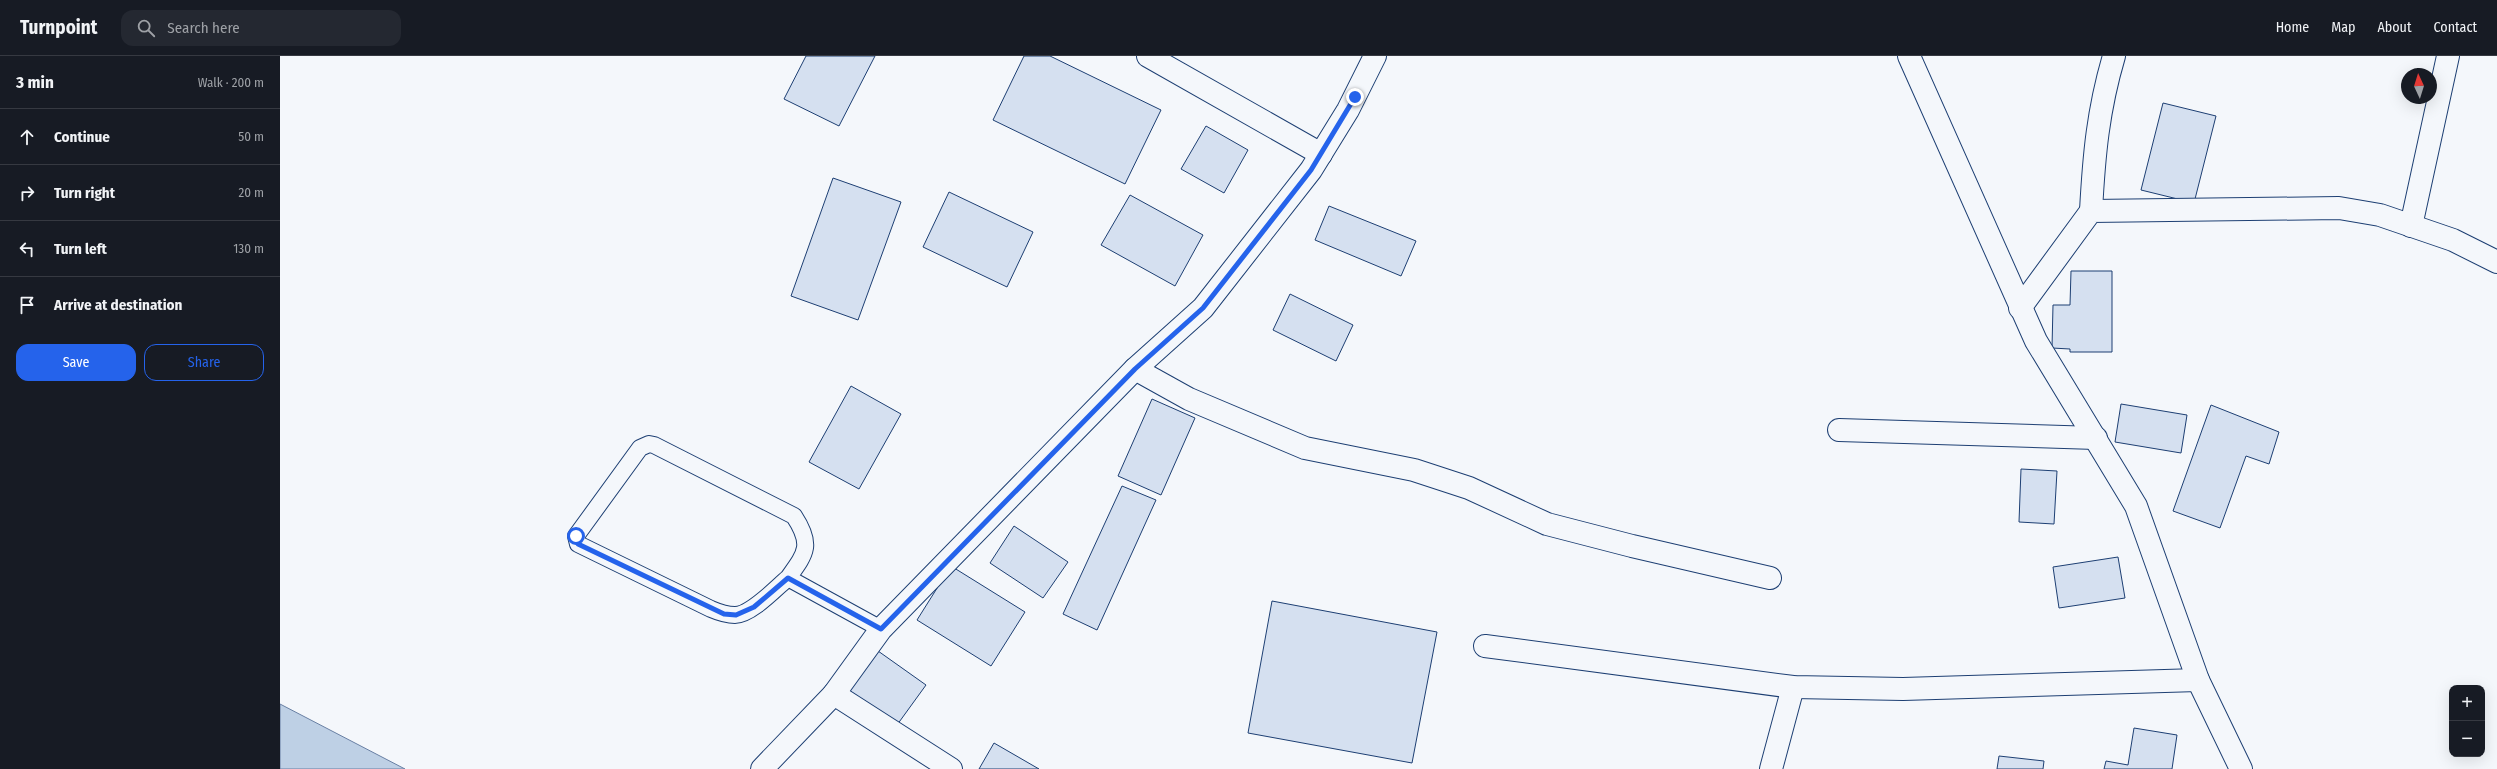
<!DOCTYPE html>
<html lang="en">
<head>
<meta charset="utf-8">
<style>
	body { margin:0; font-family:"Fira Sans Condensed",sans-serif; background:#242831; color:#f1f3f6 }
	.controls { position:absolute; right:12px; bottom:12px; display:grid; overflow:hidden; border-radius:8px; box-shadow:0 4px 16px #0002 }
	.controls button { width:36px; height:36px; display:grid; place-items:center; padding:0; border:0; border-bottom:1px solid #363941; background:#171b24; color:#f1f3f6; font:20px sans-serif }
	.compass { position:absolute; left:2121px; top:12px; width:36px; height:36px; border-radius:50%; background:#171b24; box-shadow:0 4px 16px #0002; rotate:356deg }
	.stop { position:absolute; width:12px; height:12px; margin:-9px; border:3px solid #2563eb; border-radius:50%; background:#fff }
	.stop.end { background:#2563eb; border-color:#fff; box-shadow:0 1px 4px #0008 }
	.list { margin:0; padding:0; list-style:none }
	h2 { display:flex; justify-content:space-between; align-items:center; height:52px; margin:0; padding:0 16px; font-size:17px }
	h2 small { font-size:13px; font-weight:400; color:#9ea1a6 }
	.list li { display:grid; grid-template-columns:26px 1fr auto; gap:12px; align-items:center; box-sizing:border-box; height:56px; padding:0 16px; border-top:1px solid #363941 }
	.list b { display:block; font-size:15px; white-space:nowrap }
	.list em { font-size:13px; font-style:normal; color:#9ea1a6 }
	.actions { display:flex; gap:8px; padding:12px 16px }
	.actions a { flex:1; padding:9px 0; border:1px solid #2563eb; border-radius:12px; text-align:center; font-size:14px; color:#2563eb }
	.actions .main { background:#2563eb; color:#fff }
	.icon { flex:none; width:22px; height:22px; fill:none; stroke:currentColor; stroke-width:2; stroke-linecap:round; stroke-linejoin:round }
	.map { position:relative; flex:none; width:2217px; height:713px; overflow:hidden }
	header { display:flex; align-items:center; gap:24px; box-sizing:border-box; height:56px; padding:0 20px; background:#171b24; border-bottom:1px solid #363941 }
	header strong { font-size:19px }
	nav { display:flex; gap:22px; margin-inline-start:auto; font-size:14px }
	.search { width:280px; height:36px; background:#242831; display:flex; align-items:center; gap:10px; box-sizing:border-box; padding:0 14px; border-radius:12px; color:#9ea1a6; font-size:15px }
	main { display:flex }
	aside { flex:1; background:#171b24 }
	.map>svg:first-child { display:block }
	.water { fill:#bed0e5; stroke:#687fa3 }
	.building { fill:#d5e0f0; stroke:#1d3f73 }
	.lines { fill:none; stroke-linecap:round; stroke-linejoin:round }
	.service-casing { stroke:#1d3f73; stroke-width:18 }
	.minor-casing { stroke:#1d3f73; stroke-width:24 }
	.service { stroke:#f4f7fb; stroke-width:16 }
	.minor { stroke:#f4f7fb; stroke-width:22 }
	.route { stroke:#2563eb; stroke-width:5 }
</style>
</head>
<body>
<header>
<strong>Turnpoint</strong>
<div class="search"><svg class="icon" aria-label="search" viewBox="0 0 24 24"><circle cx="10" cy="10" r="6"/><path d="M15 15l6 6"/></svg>Search here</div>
<nav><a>Home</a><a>Map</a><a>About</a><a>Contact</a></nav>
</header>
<main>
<aside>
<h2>3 min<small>Walk · 200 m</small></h2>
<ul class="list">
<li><svg class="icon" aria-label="ahead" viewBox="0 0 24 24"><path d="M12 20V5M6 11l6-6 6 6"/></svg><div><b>Continue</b></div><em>50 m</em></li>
<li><svg class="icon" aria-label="right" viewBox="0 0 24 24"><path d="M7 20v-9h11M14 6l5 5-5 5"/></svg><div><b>Turn right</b></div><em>20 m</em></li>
<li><svg class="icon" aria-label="left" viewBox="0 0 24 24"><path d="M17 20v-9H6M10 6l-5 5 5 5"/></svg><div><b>Turn left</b></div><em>130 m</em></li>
<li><svg class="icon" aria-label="arrive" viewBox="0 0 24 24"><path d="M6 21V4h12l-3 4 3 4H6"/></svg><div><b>Arrive at destination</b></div></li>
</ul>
<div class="actions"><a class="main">Save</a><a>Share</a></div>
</aside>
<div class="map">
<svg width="2217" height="713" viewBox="0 0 2217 713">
	<rect width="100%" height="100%" fill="#f4f7fb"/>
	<path class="water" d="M0,648l125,65h-125z"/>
	<g class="building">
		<path d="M526,0h69l-36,70 -55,-27z"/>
		<path d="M744,0h26l111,54 -36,74 -132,-64z"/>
		<path d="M1883,47l53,13 -22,87 -53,-13z"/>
		<path d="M926,70l42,24 -24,43 -43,-24z"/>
		<path d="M553,122l68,24 -43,118 -67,-24z"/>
		<path d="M669,136l84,40 -26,55 -84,-40z"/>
		<path d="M850,139l73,40 -28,51 -74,-41z"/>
		<path d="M1049,150l87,35 -15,35 -86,-36z"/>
		<path d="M1791,215h41v81h-42v-3l-18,-1 1,-43h17z"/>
		<path d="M1010,238l63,31 -17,36 -63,-31z"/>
		<path d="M571,330l50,28 -42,75 -50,-27z"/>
		<path d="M872,343l43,19 -34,77 -43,-19z"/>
		<path d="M1841,348l66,11 -6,38 -66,-11z"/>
		<path d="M1931,349l68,27 -10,32 -23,-8 -26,72 -47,-17z"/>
		<path d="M1741,413l36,2 -3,53 -35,-2z"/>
		<path d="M842,430l34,14 -59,130 -34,-16z"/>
		<path d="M734,470l54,36 -25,36 -53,-35z"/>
		<path d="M1838,501l7,41 -66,10 -6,-41z"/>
		<path d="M671,510l74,46 -34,54 -74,-46z"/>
		<path d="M992,545l165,31 -25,131 -164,-30z"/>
		<path d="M591,590l55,39 -29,40 -55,-40z"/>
		<path d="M1854,672l43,7 -5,34h-68l2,-8 22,4z"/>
		<path d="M714,687l45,26h-60z"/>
		<path d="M1719,700l45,5 -1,8h-46z"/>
	</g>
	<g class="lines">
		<defs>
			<path id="service" d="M508,522c18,-25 25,-33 6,-62l-140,-71 -5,-1 -9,4 -64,88 2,8 133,65c7,3 15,6 24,6 16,0 41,-27 53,-37l93,51"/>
			<g id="minor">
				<path d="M868,0l173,98"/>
				<path d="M1629,0l127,285 100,165 62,174 43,89"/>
				<path d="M1811,155c3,-56 7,-101 23,-155"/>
				<path d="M2131,170l37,-170"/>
				<path d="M1740,252l71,-97 248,-3 41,7 73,25 44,22"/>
				<path d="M855,313l54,30 116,49 109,22 55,18 78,36 85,22 138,32"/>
				<path d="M1559,374l257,8"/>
				<path d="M1205,590l308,41 110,2 295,-9"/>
				<path d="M554,638l117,75"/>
				<path d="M482,713l72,-75 47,-65 254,-260 68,-61 108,-138 37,-60 27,-54"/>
				<path d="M1491,713l22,-82"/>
			</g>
		</defs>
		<use href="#service" class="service-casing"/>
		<use href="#minor" class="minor-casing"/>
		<use href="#service" class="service"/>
		<use href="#minor" class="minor"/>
	</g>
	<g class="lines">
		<path class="route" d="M296,480l2,8 146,70 12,1 18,-8 34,-29 93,51 254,-260 68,-61 108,-138 44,-73"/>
	</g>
</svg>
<div class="controls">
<button>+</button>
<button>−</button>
</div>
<svg class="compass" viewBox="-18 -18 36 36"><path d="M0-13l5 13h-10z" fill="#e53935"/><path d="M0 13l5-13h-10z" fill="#9ea1a6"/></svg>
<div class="stop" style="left:296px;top:480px"></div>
<div class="stop end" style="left:1075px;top:41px"></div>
</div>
</main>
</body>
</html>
